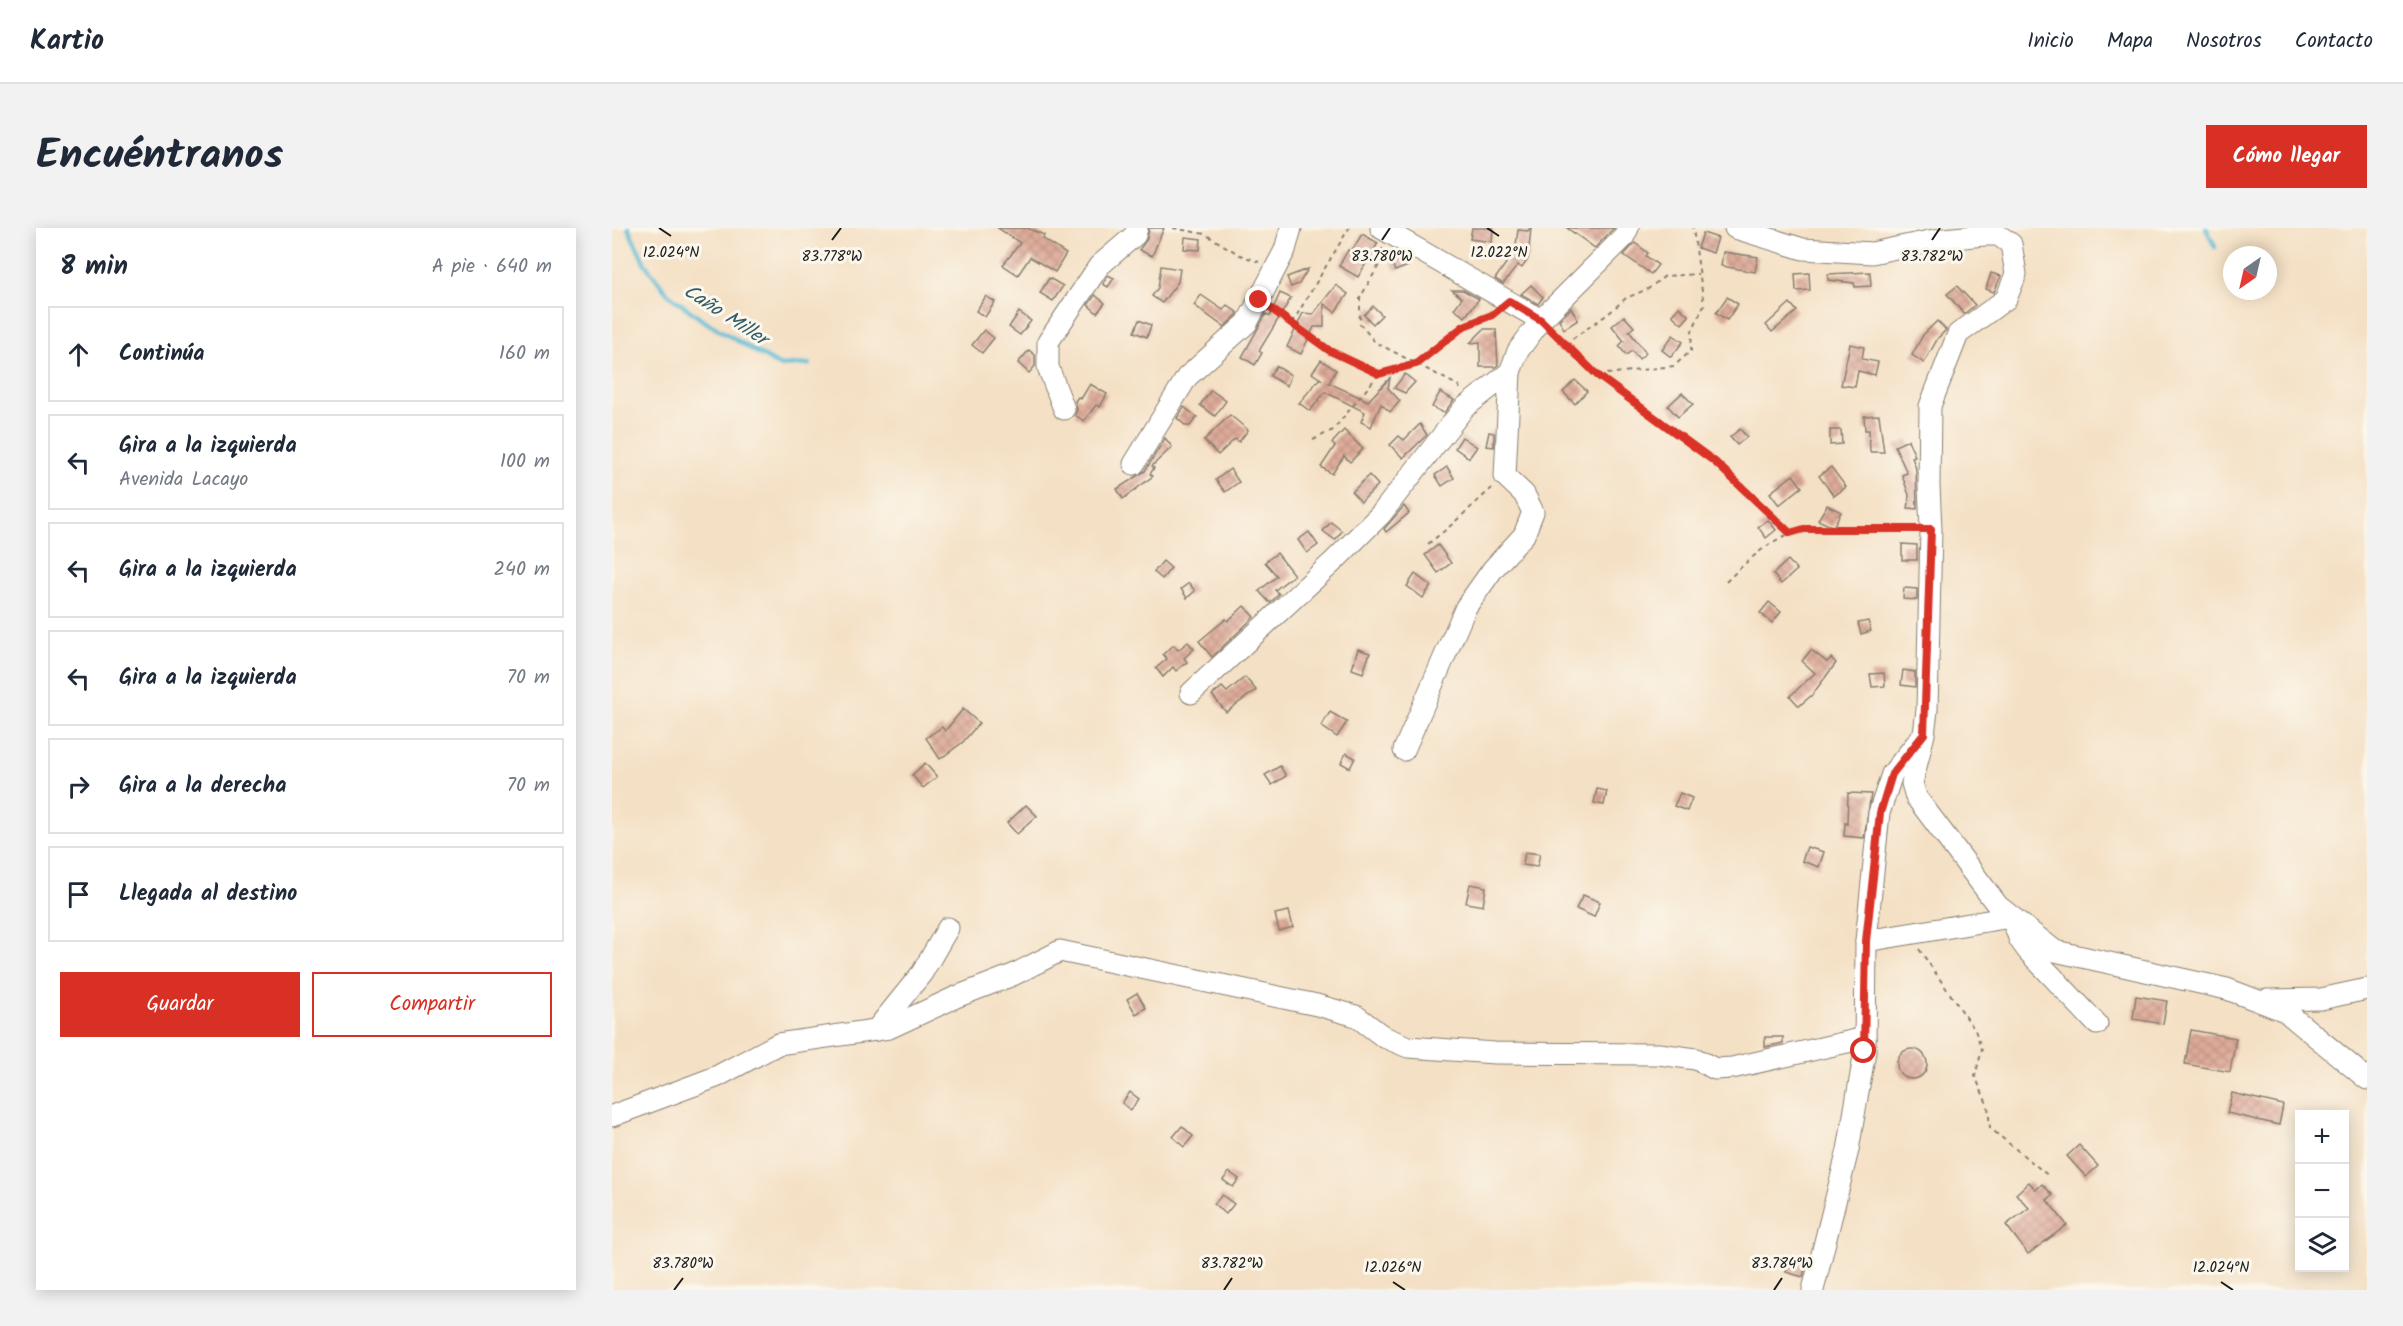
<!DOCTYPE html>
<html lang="es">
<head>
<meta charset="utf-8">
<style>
	body { margin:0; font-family:Kalam,sans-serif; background:#f2f2f3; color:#1f2937 }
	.controls { position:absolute; right:18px; bottom:18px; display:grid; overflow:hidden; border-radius:0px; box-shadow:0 3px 15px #0003 }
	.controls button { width:54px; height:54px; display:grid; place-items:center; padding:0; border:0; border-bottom:2px solid #e0e1e3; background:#fff; color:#1f2937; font:30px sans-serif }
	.compass { position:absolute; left:1611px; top:18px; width:54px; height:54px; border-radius:50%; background:#fff; box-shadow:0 3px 15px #0003; rotate:214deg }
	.stop { position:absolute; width:18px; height:18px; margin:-14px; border:4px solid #d93025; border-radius:50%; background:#fff }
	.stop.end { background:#d93025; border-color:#fff; box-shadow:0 2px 6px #0008 }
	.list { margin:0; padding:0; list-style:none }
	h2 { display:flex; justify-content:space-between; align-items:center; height:78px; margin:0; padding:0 24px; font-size:26px }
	h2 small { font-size:20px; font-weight:400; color:#747a83 }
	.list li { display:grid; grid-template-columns:39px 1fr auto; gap:18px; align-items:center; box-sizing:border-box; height:96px; margin:0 12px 12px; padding:0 12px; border:2px solid #e0e1e3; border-radius:0px }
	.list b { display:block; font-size:22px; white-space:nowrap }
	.list p { margin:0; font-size:20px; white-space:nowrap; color:#747a83 }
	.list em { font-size:20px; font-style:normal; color:#747a83 }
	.actions { display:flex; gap:12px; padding:18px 24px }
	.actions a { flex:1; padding:14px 0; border:2px solid #d93025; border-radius:0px; text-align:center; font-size:21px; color:#d93025 }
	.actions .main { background:#d93025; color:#fff }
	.icon { flex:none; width:33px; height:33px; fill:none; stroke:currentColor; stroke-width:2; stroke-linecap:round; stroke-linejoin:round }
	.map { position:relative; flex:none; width:1755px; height:1062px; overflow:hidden; border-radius:0px }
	header { display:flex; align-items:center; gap:36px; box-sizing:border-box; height:84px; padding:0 30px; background:#fff; border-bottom:2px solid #e0e1e3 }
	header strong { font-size:28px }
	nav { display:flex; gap:33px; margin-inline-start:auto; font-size:21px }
	.intro { display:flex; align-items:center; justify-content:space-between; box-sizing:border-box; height:144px; padding:0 36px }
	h1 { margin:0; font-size:42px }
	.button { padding:15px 27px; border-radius:0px; background:#d93025; color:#fff; font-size:21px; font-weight:700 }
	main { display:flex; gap:36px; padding:0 36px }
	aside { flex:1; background:#fff; border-radius:0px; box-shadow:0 3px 15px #0003 }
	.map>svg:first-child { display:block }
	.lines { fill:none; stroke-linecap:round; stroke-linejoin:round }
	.stream { stroke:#55b9d4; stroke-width:4.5 }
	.building { fill:url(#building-cross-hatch) }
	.minor-casing { stroke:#887e70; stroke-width:23 }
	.path { stroke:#887e70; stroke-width:2; stroke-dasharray:4.5 4.5; stroke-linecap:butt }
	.minor { stroke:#fff; stroke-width:21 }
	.route { stroke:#d93025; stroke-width:8 }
	.ticks { fill:none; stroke:#1c1c1c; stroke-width:2 }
	.labels { text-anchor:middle; stroke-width:6; stroke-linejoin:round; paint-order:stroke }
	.water-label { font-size:20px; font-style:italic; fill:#335b66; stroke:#fbf7ec }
	.ticks-label { font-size:15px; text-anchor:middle; fill:#1c1c1c; stroke:#fbf7ec; stroke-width:6; stroke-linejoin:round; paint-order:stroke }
</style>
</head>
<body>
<header>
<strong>Kartio</strong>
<nav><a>Inicio</a><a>Mapa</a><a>Nosotros</a><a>Contacto</a></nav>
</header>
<div class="intro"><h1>Encuéntranos</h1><a class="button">Cómo llegar</a></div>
<main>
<aside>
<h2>8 min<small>A pie · 640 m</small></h2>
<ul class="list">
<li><svg class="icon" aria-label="ahead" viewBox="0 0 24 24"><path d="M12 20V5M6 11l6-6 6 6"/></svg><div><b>Continúa</b></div><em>160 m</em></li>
<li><svg class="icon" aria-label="left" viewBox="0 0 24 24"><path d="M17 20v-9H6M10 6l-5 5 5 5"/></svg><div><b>Gira a la izquierda</b><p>Avenida Lacayo</p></div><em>100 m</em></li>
<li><svg class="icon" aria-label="left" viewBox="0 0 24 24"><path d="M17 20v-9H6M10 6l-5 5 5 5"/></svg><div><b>Gira a la izquierda</b></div><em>240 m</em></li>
<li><svg class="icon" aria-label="left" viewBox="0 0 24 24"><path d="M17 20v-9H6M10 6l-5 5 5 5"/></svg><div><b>Gira a la izquierda</b></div><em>70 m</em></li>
<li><svg class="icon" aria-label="right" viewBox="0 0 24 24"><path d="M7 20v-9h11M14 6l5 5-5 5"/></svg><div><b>Gira a la derecha</b></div><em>70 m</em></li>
<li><svg class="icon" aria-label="arrive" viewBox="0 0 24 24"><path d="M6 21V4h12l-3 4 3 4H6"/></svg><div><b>Llegada al destino</b></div></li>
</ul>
<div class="actions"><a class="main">Guardar</a><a>Compartir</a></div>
</aside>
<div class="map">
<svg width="1755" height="1062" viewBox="0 0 1755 1062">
	<defs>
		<pattern id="building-cross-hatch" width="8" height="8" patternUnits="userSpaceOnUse" patternTransform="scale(1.5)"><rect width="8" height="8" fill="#deab99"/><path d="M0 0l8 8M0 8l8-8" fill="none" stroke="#be9383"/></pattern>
	</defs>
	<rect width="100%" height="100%" fill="#fbf7ec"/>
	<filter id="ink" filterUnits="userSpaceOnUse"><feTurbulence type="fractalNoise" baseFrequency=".0167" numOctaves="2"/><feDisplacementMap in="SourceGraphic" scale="12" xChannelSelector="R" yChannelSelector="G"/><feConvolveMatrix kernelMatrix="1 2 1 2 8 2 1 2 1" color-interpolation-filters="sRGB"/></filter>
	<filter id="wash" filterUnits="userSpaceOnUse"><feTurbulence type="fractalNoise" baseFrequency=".008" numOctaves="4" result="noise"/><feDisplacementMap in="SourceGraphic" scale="24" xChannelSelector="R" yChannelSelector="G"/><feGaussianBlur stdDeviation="1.35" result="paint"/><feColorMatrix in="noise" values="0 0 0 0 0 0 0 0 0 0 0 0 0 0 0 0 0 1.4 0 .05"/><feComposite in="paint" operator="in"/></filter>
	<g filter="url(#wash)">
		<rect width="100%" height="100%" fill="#f4e0c4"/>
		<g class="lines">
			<g class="stream">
				<path d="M16,0l17,36 23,30 33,25 79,47 29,-2"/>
				<path d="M1594,0l9,19"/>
			</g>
		</g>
		<g id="blocks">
			<g class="building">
				<path d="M386,0h29l17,7 -1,4 23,15 -11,18 -25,-15 -12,18 -15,-10 17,-22z"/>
				<path d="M537,0h15l-12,28 -13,-6 8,-11z"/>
				<path d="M860,0h21l-1,14 -22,-3z"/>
				<path d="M918,0h1l-3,31 -6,9 -4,-3 -15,19 -8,-5 23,-33 -2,-1 2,-15 10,1z"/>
				<path d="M955,0h47l-19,20z"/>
				<path d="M1091,5l15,5 -5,15 -15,-5z"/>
				<path d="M750,6l16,9 -20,34 -19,-11 9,-16 3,2z"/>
				<path d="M573,9l16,2 -1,11 -16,-1z"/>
				<path d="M1023,15l13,10 -2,3 12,9 -7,9 -27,-19z"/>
				<path d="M1111,24l35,5 -3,15 -34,-6z"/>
				<path d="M788,26l4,2 4,10 -13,5 -5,-13z"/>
				<path d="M549,38l19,3 -2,13 -16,21 -10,-7 6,-8z"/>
				<path d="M696,41l-9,15 -8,3 -4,-10z"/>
				<path d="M1258,44l1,14 -16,1 -1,-4 -26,-3v-6z"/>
				<path d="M1197,45l1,17 -14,1 -1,-17z"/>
				<path d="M1379,45l10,3 -7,16 -8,-3z"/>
				<path d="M496,47l6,3 -6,9 -5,-3z"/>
				<path d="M437,50l14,8 -10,15 -13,-8z"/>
				<path d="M724,57l12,9 -13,18 -11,-8v23h-10l-13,27 -14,-7 16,-34 10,1z"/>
				<path d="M919,57l12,12 -5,7 -17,-10z"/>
				<path d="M1345,58l18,19 -11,9 -17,-20z"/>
				<path d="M840,62h11l16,9 -14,18 -11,-8 8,-11z"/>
				<path d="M668,65l11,5 -32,53 3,2 -7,12 -13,-8 24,-43 4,2z"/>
				<path d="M483,67l10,8 -8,10 -9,-8z"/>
				<path d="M589,67l22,15 4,-5 11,8 -1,2 -13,12 -30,-22z"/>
				<path d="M374,68l9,6 -10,15 -9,-6z"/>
				<path d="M1115,69l11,7 -11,16 -11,-7z"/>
				<path d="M1178,75l7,8 -25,21 -6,-7z"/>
				<path d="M761,78l9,9 -9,9 -9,-9z"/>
				<path d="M1067,79l10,9 -7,8 -10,-9z"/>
				<path d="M959,80l7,12 -14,9 -5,-9z"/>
				<path d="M407,84l12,9 -11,14 -11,-8z"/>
				<path d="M1012,88l10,11 -5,4 17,22 -7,6 -7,-8 -6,4 -7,-9 5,-5 -12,-15z"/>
				<path d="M527,92l12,5 -4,12 -13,-5z"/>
				<path d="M1325,93l9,9 -8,8 -14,25 -12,-8 11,-20z"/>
				<path d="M872,101h12l2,36 -3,2h-15v-25l-10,1z"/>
				<path d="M372,102l10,8 -12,15 -10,-8z"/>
				<path d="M1061,107l10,7 -12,15 -9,-7z"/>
				<path d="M1238,116l14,3 -2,12 16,3 -3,13 -17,-4 -3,16 -14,-2z"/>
				<path d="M417,122l6,5v11l-6,7 -11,-10z"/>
				<path d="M709,132l15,10 -7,13 39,18 22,-23 -2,10 12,13 -10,11 -9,-8 -10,23 -10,-5 4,-10 -40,-20 -15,19 -11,-8 21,-25 2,2 -10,-7z"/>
				<path d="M664,138l15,9 -4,11 -17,-10z"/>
				<path d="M793,146l10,8 -10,11 -11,-5z"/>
				<path d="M963,152l12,11 -12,13 -12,-12z"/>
				<path d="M478,156l17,10 -7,13 -4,-2 -12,16 -9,-6 2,-5 -2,-9 3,-4 3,2z"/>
				<path d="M599,162l15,11 -11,15 -15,-11z"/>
				<path d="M828,164l14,8 -10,13 -12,-6z"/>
				<path d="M1070,165l11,11 -15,13 -10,-11z"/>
				<path d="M572,179l13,10 -7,9h-4l-9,-8z"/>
				<path d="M618,187l18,15 -9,12 -4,-3 -17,16 -14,-15z"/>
				<path d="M1267,187l5,37h-14l-1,-22h-4l-1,-14z"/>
				<path d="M808,196l7,11 -24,23 -13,-13 9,-9 5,4z"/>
				<path d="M1128,201l7,8 -10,8 -7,-8z"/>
				<path d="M732,202l19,19 -13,13 -6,-6 -12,18 -11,-7 14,-21 -3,-3z"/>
				<path d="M1218,202h11l1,14 -12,1z"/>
				<path d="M877,204l5,1v14l-8,-1z"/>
				<path d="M850,209l15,10 -8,11 -14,-10z"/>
				<path d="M553,210l7,9 -20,19 2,2 -4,6 3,2 -30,23 -6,-10 28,-18z"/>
				<path d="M1296,212l7,16 -3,1 4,12 1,40 -9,-1 1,-13 -7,-20 5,-2 -12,-27z"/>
				<path d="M835,239l7,11 -12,8 -7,-11z"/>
				<path d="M1219,239l15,20 -12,9 -15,-20z"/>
				<path d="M618,241l9,13 -14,10 -9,-12z"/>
				<path d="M757,247l9,10 -17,17 -9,-10z"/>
				<path d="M1181,247l9,12 -23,18 -9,-12z"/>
				<path d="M1215,277l14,7 -8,15 -15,-7z"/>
				<path d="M792,278l5,7 -23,19 -2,-3z"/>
				<path d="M1156,292l8,10 -10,8 -8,-11z"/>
				<path d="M719,294l11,9 -7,9 -12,-9z"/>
				<path d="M697,304l9,13 -11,8 -9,-13z"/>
				<path d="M1290,316l15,1v15h-15z"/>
				<path d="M826,317l13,18 -13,10 -13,-18z"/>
				<path d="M665,325l17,22 -19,15 4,4 -9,9 -11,-12 18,-15 -12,-14z"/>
				<path d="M1176,332l9,10 -16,14 -8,-10z"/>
				<path d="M551,333l8,7 -9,11 -8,-7z"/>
				<path d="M803,346l16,12 -8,12 -16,-12z"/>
				<path d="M577,355l6,8 -8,7 -6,-9z"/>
				<path d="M1292,360l13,1v11l-14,-1z"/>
				<path d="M1157,374l12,10 -9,11 -12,-10z"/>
				<path d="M632,378l10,11 -42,40 -13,-16 27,-22 2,2z"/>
				<path d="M1256,393l3,10 -10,3 -3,-11z"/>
				<path d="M576,414l6,7 -10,9 3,4 -11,9 -3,-4 -10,10 -7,-9 11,-9 -4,-5 11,-9 4,5z"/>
				<path d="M746,421l12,4 -7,20 -11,-4z"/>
				<path d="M1199,422l16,12 4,-4 5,5 -24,32 -13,11 -9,-10 25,-23 -13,-12z"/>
				<path d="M1291,442l12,2v15l-14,-2z"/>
				<path d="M1272,445l1,13 -13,1 -2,-13z"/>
				<path d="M633,449l11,13 -30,22 -14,-17 10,-8 5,5z"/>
				<path d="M351,481l16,14 -16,19 -23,17 -14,-21 16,-11 3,4z"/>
				<path d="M718,484l17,10 -10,15 -16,-11z"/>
				<path d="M734,525l9,5 -5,10 -9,-5z"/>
				<path d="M313,535l12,14 -14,11 -11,-13z"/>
				<path d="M668,538l6,10 -14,9 -7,-10z"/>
				<path d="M985,561l10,2 -3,14 -10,-2z"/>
				<path d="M1068,565l12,5 -5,13 -13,-5z"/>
				<path d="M1236,565l23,1 -7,44 -20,-2 1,-13 2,1z"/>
				<path d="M414,577l11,11 -20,18 -10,-11z"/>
				<path d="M1195,619l17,5 -5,15 -17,-6z"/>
				<path d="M913,624l15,2 -3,13 -14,-2z"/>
				<path d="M858,656l16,3 -3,19 -17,-3z"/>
				<path d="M971,667l17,7 -6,15 -18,-8z"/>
				<path d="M677,683l4,16 -14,4 -4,-17z"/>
				<path d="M525,765l9,15 -10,6 -9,-15z"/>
				<path d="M1524,768l31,5 -4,23 -30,-5z"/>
				<path d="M1579,802l45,8 -6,34 -45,-8z"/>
				<path d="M1153,809h18v6l-18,4z"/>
				<circle cx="1300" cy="836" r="15"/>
				<path d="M518,864l9,7 -8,11 -9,-7z"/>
				<path d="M1620,865l51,12 -4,20 -52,-12z"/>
				<path d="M570,898l11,10 -9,11 -11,-10z"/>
				<path d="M1467,917l19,21 -12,11 -19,-21z"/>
				<path d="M617,944l10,7 -6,8 -10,-7z"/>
				<path d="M1417,954l7,8 6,-6 11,11 -6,5 20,25 -39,29 -22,-29 23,-17 -13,-14z"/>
				<path d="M610,967l12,9 -8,10 -12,-10z"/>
				<path d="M1177,1031l17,5 -3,13 -17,-5z"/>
			</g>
		</g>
	</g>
	<g filter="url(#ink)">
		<use href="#blocks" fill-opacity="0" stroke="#887e70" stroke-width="1.5"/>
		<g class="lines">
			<defs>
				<g id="minor">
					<path d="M769,0l160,92"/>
					<path d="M1123,0l68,21 69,4 62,-13 50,-5h14l13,9 5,30 -10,25 -48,35 -28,72 -1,79 2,44 -4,181 -3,24 -12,49 4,14 82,109 57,45 172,38 58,22 82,68"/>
					<path d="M452,181l-16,-42v-25l51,-76 36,-31 2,-7"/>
					<path d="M522,236l53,-87 60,-54 38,-73 6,-22"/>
					<path d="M579,465l143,-132 47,-47 83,-106 46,-36"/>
					<path d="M792,522l62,-143 27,-38 31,-34 9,-23 -9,-18 -19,-18 5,-104 8,-21 23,-31 82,-82 5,-10"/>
					<path d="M1254,713l145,-24 9,23 8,11 69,73"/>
					<path d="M1655,772l54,-1 46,-10"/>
					<path d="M264,802l46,-57 26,-45"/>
					<path d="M0,888l104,-39 62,-33 111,-16 67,-31 57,-22 47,-24 257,54 39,11 28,21 24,10 87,6 164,1 37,5 19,10 17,-1 133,-30"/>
					<path d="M1201,1062l35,-140 17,-99 1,-110 13,-128 13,-39 28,-35"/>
				</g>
			</defs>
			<use href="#minor" class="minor-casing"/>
			<g class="path">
				<path d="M561,0l32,6 35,21 19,7"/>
				<path d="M770,20l-3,17 -19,33v26l15,18 84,44 1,5"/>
				<path d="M662,83l57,40 48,23"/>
				<path d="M680,95l57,-95"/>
				<path d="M942,105l43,42 118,87 75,71"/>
				<path d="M953,116l43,-30 18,-16 22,-9 17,-13 33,-2"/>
				<path d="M986,147l76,-9 17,-15 1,-20 12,-26 -11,-77"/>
				<path d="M701,212l20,-10 46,-56 37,-9 48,-39 31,-14"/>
				<path d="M816,316l20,-16 44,-40"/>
				<path d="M1114,354c23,-23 46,-45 78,-53h111"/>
				<path d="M1307,721l56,81 7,20 -7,26 13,30 2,22 60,49"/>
			</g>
			<use href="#minor" class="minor"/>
		</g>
	</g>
	<g class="lines" filter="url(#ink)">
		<path class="route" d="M647,72l71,51 49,23 37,-10 48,-38 28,-11 17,-14 32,19 56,55 118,87 75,71 14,-4h127l-7,205 -32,40 -12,39 -14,128 -2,110"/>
	</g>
	<path class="ticks" d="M47,0l12,8M875,0l12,8M220,12l9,-12M770,12l8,-12M1320,12l8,-12M781,1054l12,8M1609,1054l12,8M62,1062l9,-12M612,1062l8,-12M1162,1062l8,-12"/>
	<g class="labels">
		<g class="water-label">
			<text transform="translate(114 86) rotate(33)" y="7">Caño Miller</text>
		</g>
	</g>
	<g class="ticks-label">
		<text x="59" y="29">12.024°N</text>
		<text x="887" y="29">12.022°N</text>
		<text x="220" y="33">83.778°W</text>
		<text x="770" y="33">83.780°W</text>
		<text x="1320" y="33">83.782°W</text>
		<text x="71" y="1040">83.780°W</text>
		<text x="620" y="1040">83.782°W</text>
		<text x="1170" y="1040">83.784°W</text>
		<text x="781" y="1044">12.026°N</text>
		<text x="1609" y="1044">12.024°N</text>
	</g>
</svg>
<div class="controls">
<button>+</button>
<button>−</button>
<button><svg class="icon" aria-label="layers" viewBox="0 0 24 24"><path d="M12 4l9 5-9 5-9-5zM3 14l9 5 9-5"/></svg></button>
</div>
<svg class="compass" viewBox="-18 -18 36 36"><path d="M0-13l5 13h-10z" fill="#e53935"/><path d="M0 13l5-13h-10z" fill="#747a83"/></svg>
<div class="stop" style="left:1252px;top:823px"></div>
<div class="stop end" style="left:647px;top:72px"></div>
</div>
</main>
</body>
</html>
